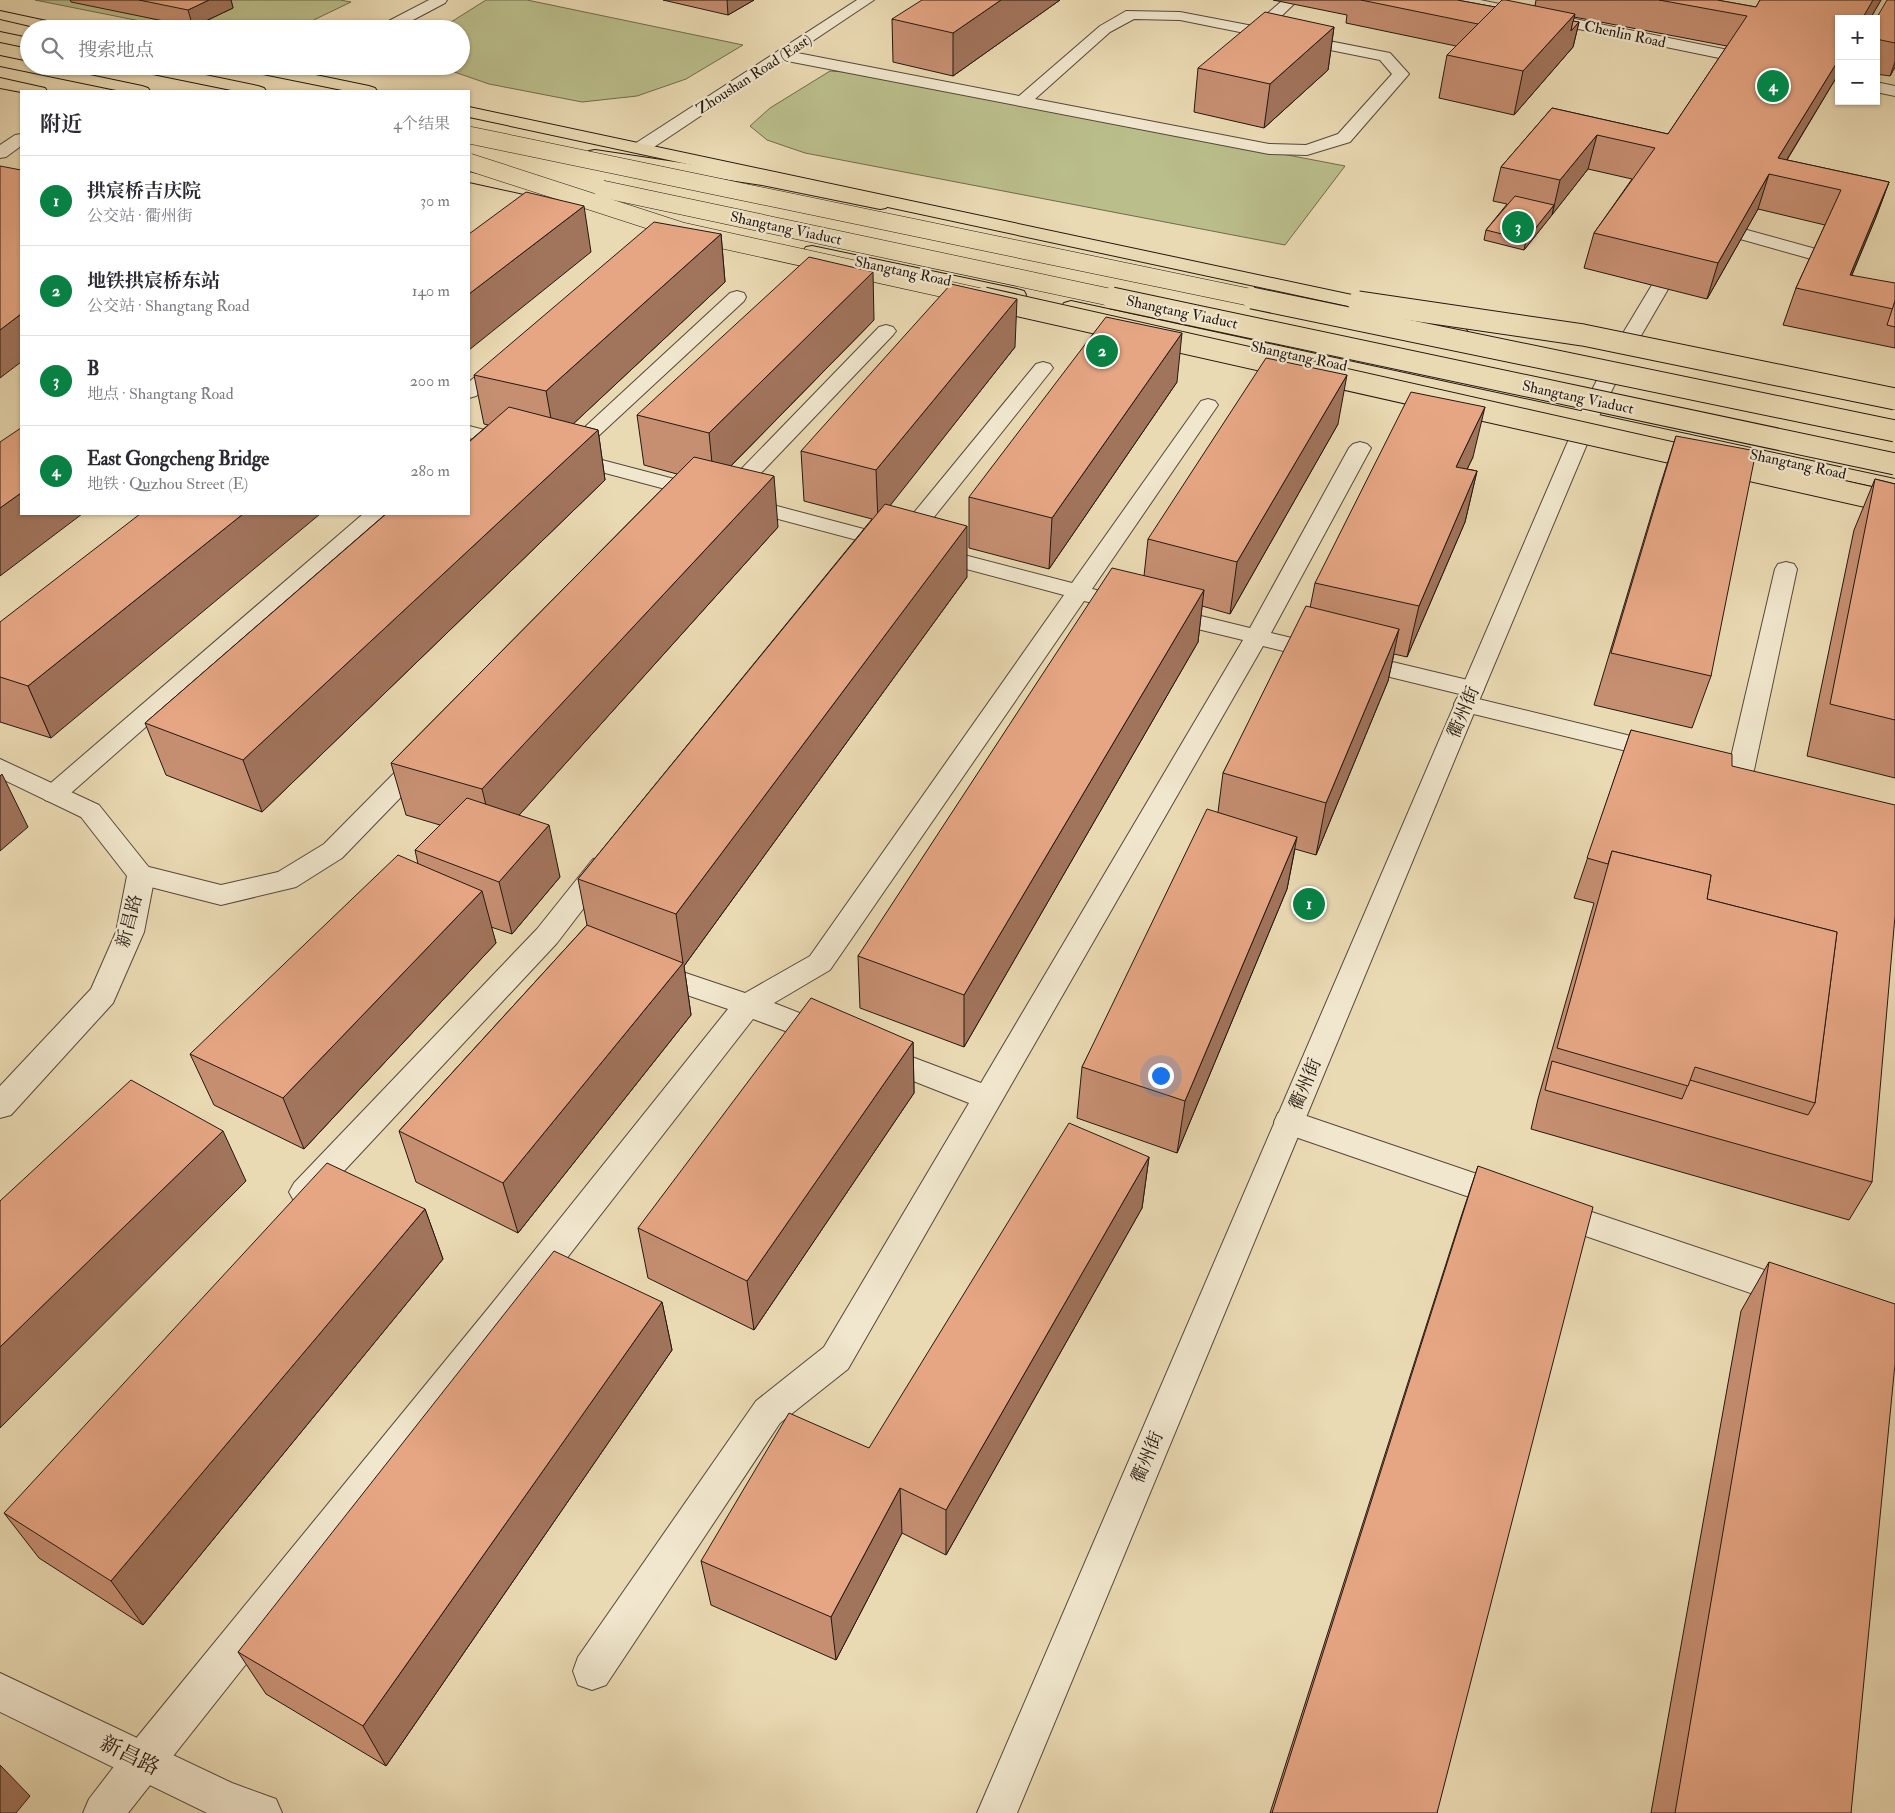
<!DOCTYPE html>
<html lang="zh">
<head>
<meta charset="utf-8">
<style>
	body { margin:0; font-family:"IM FELL Double Pica","Noto Serif SC",serif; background:#f7f7f7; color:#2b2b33 }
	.controls { position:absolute; right:15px; top:15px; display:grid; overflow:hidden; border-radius:0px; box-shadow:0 1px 4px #0004 }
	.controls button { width:45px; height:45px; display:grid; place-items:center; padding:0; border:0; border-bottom:1px solid #e1e1e2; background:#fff; color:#2b2b33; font:25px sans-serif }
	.you { position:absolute; left:1160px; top:1075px; width:18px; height:18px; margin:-12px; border:4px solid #fff; border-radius:50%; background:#1a73e8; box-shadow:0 0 0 8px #1a73e833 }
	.badge { display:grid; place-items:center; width:32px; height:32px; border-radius:50%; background:#0b8043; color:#fff; font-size:16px; font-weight:700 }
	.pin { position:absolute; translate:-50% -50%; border:2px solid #fff; box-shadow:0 1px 5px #0006 }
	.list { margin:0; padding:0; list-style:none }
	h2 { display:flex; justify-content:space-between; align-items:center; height:65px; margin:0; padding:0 20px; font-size:21px }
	h2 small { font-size:16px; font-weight:400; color:#7c7c81 }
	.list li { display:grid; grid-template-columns:32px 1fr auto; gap:15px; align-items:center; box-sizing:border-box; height:90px; padding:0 20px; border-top:1px solid #e1e1e2 }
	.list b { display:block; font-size:19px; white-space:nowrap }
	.list p { margin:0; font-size:16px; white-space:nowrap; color:#7c7c81 }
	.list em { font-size:16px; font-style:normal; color:#7c7c81 }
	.icon { flex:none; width:28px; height:28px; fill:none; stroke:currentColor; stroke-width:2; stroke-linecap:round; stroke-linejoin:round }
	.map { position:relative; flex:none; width:1895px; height:1813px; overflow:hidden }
	.search { position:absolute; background:#fff; box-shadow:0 1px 4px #0004; left:20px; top:20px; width:450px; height:55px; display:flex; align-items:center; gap:12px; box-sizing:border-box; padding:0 18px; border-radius:28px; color:#7c7c81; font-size:19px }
	.panel { position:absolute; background:#fff; box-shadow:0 1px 4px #0004; left:20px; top:90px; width:450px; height:425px; border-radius:0px }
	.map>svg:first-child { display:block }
	.green { fill:#babe8b; stroke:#6f6b4e }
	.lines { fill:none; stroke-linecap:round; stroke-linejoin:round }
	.service-casing { stroke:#56483a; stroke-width:2 }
	.minor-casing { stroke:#56483a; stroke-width:2 }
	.tertiary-casing { stroke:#56483a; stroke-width:2 }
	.primary-casing { stroke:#241811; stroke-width:2 }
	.trunk-casing { stroke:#241811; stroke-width:2 }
	.service { fill:#f1e7ce; fill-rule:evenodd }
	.minor { fill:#f1e7ce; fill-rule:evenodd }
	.tertiary { fill:#f1e7ce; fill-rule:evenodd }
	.primary { fill:#eadab3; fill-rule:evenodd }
	.trunk { fill:#eadab3; fill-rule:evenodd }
	.trunk-bridge-far1-casing { stroke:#241811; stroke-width:18; stroke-linecap:butt }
	.trunk-bridge-casing { stroke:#241811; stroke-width:23; stroke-linecap:butt }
	.trunk-bridge-far1 { stroke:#eadab3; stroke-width:17 }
	.trunk-bridge { stroke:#eadab3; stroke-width:21 }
	.wall { fill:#c68f72; stroke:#241811 }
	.shaded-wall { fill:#a1745c; stroke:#241811 }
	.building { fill:#e6a684; stroke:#241811 }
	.labels { text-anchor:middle; stroke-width:4.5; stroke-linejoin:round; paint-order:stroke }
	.far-street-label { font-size:15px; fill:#241811; stroke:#f1e7ce }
	.street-label { font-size:18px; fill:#241811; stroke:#f1e7ce }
	.near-street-label { font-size:21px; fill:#241811; stroke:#f1e7ce }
</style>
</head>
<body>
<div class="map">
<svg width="1895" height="1813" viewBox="0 0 1895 1813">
	<rect width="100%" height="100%" fill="#eadab3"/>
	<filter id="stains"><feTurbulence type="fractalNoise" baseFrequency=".004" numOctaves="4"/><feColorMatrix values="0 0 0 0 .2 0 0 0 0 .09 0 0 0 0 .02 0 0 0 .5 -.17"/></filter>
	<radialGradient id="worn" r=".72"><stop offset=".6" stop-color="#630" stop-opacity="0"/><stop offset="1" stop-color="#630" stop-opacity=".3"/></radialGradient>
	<g class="green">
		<path d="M35,0h305l11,2 -56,27h-115z"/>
		<path d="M486,0h41l216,45 -57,34 -49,17 -55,6 -93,-18 -52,-18h24v-37h-21z"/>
		<path d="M830,71l29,2 486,93 -60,79 -480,-92 -38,-13 -17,-14 20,-18z"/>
	</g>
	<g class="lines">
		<defs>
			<g id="service">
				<path d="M1283,0h10l2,3 -27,26 122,24 19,21 -59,68 -43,13 -38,-1 -487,-94 -5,-2 -3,-3 3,-3 5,-2 237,46 81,-70 26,-15 54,1 73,14zM1134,19l46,1 200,40 12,14 -54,60 -32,11 -37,-1 -234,-45 75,-67z"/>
				<path d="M1876,82l19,4v10l-19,-4z"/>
				<path d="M1707,219l138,38 3,4 -5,11 -7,2 -7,-2 -2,-4 2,-4 -128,-36 -3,-4 3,-4z"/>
				<path d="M737,291l7,2 2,4 -2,4 -165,153 141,37 159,-164 7,-2 7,2 3,4 -3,4 -154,161 155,41 142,-173 7,-2 7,2 3,4 -3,4 -136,170 158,41 129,-182 7,-2 7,2 3,4 -126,184 9,2 4,5 -4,5 -8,2 -9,-2 -254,369 -56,33 64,25 5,8 -5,8 -10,3 -75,-28 -239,307 -386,487h-45l6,-14 40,-52 361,-441 238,-297 -88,-30 -4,-7 4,-7 10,-4 95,32 65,-37 254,-361 -504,-134 -4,-4 4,-7 170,-157z"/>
				<path d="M504,356l7,2 3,4 -3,4 -35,30 -7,2v-16l28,-24z"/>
				<path d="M469,426l51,13 3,4 -3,4 -7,2 -44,-11z"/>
				<path d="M1360,442l7,2 4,4 -100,185 201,48 9,2 3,6 -3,6 -9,2 -209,-51 -415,723 -68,54 -174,262 -14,5 -14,-5 -5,-14 5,-14 178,-256 68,-54 145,-244 -99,-39 -5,-8 5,-8 10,-3 101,38 262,-443 -87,-21 -4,-5 4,-5 8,-2 86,21 99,-180 4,-4z"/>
				<path d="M363,514h24l-324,286 -9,3 -9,-3 -4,-6 4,-6z"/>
				<path d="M1786,562l8,2 3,5 -43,201 -4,6 -9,3 -9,-3 -4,-6 47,-201 3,-5z"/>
				<path d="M1466,696l198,48 9,2 4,6 -4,6 -9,2 -207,-50 -3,-6 3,-6z"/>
				<path d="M423,751l9,2 4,6 -4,6 -90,93 -46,29 -75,18 -90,-23 -4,-7 4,-7 10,-3 80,20 57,-13 46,-28 90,-91z"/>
				<path d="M603,857l10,2 3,7 -59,77 -241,258 -11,4 -11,-4 -5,-9 5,-9 243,-254 56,-70z"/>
				<path d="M1289,1110l229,78 5,9 -5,9 -11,4 -229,-79 -4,-9 4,-9z"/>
				<path d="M1553,1199l253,85 4,10 -4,10 -12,4 -252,-87 -5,-9 5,-9z"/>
			</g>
			<g id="minor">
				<path d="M429,0h18l-2,3 -49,26h-19l2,-3z"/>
				<path d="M857,0h17l-226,151h-12l-2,-4 2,-4z"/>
				<path d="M1451,0h29l278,56 5,2 3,3 -3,3 -5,2 -300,-62 -5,-1z"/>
				<path d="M301,66h20l-21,13h-12l-2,-3z"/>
				<path d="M21,134v12l-15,11 -6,1v-13l15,-10z"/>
				<path d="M1618,352l7,2 3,4 -30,60 -114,271 -467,1124h-40l601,-1395 30,-60 3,-4z"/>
				<path d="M0,759l99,46 56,70 -11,57 -31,71 -102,112 -11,3v-32l91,-97 25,-57 11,-56 -46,-59 -81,-39z"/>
				<path d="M0,1673l232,110 44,16 6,14h-75l-207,-101z"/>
			</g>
			<path id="tertiary" d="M1679,250l6,1 3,4 -60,103 -3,4 -7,2 -7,-2 -3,-4 62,-103 3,-4z"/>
			<g id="primary">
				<path d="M0,11l70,15 2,3h-29l-43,-10z"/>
				<path d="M240,66h32l97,20 6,2 2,3h-30l-99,-20 -6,-2z"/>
				<path d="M0,78l45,10 2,3 -26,1 -21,-4z"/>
				<path d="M469,107l916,195 7,2 3,4 -3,4 -7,2 -916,-197z"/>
				<path d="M469,172l102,22 3,4 -3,4 -6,1 -96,-21z"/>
				<path d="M812,246l205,43 7,2 2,4 -2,4 -7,2 -211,-46 -3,-4 3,-4z"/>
				<path d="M1071,301l824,178v12l-831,-180 -3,-4 3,-4z"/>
				<path d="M1476,322l419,88v12l-426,-90 -3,-4 3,-4z"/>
			</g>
			<g id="trunk">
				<path d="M0,32l29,6v10l-29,-6z"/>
				<path d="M0,56l29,6v4h18l95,20 6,2 2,3h-29l-121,-25z"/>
				<path d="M130,66h32l96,20 6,2 2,3h-30l-98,-20 -6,-2z"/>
				<path d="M595,150l167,25 118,24 6,1 3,4 -3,4 -6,1 -118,-24 -173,-26 -2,-4 2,-4z"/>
			</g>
		</defs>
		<use href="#service" class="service-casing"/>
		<use href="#minor" class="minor-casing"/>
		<use href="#tertiary" class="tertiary-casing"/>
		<use href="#primary" class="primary-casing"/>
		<use href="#trunk" class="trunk-casing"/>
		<use href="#service" class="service"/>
		<use href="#minor" class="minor"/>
		<use href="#tertiary" class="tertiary"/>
		<use href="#primary" class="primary"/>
		<use href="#trunk" class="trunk"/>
		<defs>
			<g id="trunk-bridge-far1">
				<path d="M469,135l789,164"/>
				<path d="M469,162l213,69 308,68"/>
				<path d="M602,189l516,110"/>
			</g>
			<g id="trunk-bridge">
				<path d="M984,298l911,205"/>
				<path d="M1112,298l783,166"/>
				<path d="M1252,298l643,133"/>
				<path d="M1358,302l225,33 312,64"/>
			</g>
		</defs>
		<use href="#trunk-bridge-far1" class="trunk-bridge-far1-casing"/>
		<use href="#trunk-bridge" class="trunk-bridge-casing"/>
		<use href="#trunk-bridge-far1" class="trunk-bridge-far1"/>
		<use href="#trunk-bridge" class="trunk-bridge"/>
	</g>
	<g class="wall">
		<path d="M70,0h161l2,8 -40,19 -122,-25z"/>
		<path d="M663,0h91l-26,15z"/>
		<path d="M1060,0l-107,76 -60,-14 -1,-43z"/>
		<path d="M1273,0h184l38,7 40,-1 1,-6h181l39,7 4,-7h121l-11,19h-31v54l-52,87 102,22 -13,35 -24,58 43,26v47l-112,-23 13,-37 29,-63 -67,-16 -51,90 -123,-31 10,-35 38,-54 -44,-10 -64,81 -40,-10 2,-10 21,-26 -14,-3 8,-34 51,-59 116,26 59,-88 -153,-29 -1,4 6,1 -6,25 -59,68 -75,-17 8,-43 9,-9 -110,-23 1,-8z"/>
		<path d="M1895,0v67l-5,9 -14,-2v-55z"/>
		<path d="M1334,27l-6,43 -64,58 -70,-16 4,-44z"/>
		<path d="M721,234l4,48 -152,142 25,6 7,50 -343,332 -96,-37 -21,-52 343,-298 -4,-1 -10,-49z"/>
		<path d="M874,320l-143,146 47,61 -259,288 41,62 -48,57 -21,-7 5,16 -192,206 -90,-44 -24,-51 228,-190 -3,-14 25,-25 -34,-10 -15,-52 286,-289 -33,-9 -7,-50z"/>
		<path d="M1015,347l-125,158 77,72 -283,389 7,49 -173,218 -102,-51 -17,-51 188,-206 -9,-46 294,-360 -68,-18 -3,-50z"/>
		<path d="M1177,382l-128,187 -80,-21v-51z"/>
		<path d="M1338,424l-108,190 -28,-8 -4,36 -234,405 -104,-39 -2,-52 286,-380 4,-37z"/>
		<path d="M1676,436l35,240 -19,52 -98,-23 66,-219z"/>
		<path d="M1473,457l-6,12 10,2 -12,51 -58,135 -13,-3 -6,27 -72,174 -21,-6 -8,40 -110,264 -100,-35 5,-51 136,-255 5,-39 87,-165 5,-25z"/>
		<path d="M1875,479l20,5v294l-88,-22 47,-226z"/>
		<path d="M0,622l51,116 -51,-16z"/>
		<path d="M1631,730l101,36 140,416 -23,38 -318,-91 7,-30 56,-196 -20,-5z"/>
		<path d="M913,1042l1,51 -160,237 -106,-52 -10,-50z"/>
		<path d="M1149,1157l-7,51 -196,347 -44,-22 -66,127 -125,-55 -10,-44 168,-113z"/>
		<path d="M1478,1166l-41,647h-167l191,-596z"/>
		<path d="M425,1209l18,50 -300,366 -104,-67 -35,-45z"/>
		<path d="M1769,1262l82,551h-200l90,-502z"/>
		<path d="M662,1302l10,48 -286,416 -120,-72 -28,-42z"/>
	</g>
	<g class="shaded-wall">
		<path d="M209,0h22l2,8 -40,19 -5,-17z"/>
		<path d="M727,0h27l-26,15z"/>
		<path d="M1001,0h59l-107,76v-43z"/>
		<path d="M1873,0h8l-11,19h-8z"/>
		<path d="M1575,14l-4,17 8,-9 -6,25 -59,68 9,-44z"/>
		<path d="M1334,27l-6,43 -64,58 6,-44z"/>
		<path d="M1839,59v14l-62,103 1,-18z"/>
		<path d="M1895,62v5l-5,9z"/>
		<path d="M1597,135l-9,34 -36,46 8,-35z"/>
		<path d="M1769,174l-11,35 -51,90 11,-36z"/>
		<path d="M1889,182l-13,35 -34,81 8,-23z"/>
		<path d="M1554,205l-2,10 -28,35 2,-10z"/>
		<path d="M584,206l7,46 -122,98v-56z"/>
		<path d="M721,234l4,48 -170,159 -9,-50z"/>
		<path d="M873,272l1,48 -160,163 -5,-50z"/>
		<path d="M1017,299l-2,48 -137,174 -2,-51z"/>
		<path d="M21,314v48l-21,16v-48z"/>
		<path d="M1182,333l-5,49 -128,187 3,-51z"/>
		<path d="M1347,375l-9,49 -108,190 7,-52z"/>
		<path d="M1485,407l-12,50 -29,60 12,-50z"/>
		<path d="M598,430l7,50 -343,332 -19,-52z"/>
		<path d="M1477,471l-12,51 -58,135 12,-51z"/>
		<path d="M774,476l4,51 -283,315 -13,-53z"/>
		<path d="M21,493v21h61l-82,62v-68z"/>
		<path d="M243,514h77l-269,224 -23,-52z"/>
		<path d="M967,526v51l-283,389 7,49 -173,218 -15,-50 180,-220 -7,-49z"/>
		<path d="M1204,590l-6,52 -234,405v-52z"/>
		<path d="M1399,629l-11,52 -72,174 10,-52z"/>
		<path d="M2,774l26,53 -28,24v-75z"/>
		<path d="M549,825l11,52 -48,57 -13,-52z"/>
		<path d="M1297,837l-10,52 -110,264 8,-52z"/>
		<path d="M482,891l14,52 -192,206 -21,-51z"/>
		<path d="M913,1042l1,51 -160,237 -7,-49z"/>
		<path d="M223,1131l23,50 -246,247v-81z"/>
		<path d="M1149,1157l-7,51 -196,347v-45z"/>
		<path d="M425,1209l18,50 -300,366 -32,-44z"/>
		<path d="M662,1302l10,48 -286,416 -23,-40z"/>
		<path d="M900,1488l2,45 -66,127 -5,-43z"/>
		<path d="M0,1765l30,31 -14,17h-16z"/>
	</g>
	<g class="building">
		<path d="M139,0h70l-21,10z"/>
		<path d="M922,0h79l-48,33 -61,-14z"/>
		<path d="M1361,0h96l38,7 -17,17z"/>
		<path d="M1502,0h4l69,14 -52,57 -76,-16z"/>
		<path d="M1659,0h58l39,7 4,-7h113l-11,19h-23v40l-61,99 111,24 -39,93 45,8v17l-2,9 -97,-21 45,-98 -72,-16 -51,89 -124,-30 61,-85 -58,-13 -37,45 -59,-13 51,-59 116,26 79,-118z"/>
		<path d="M1887,0h8v43l-19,-4v-20z"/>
		<path d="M1265,12l69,15 -64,57 -72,-16z"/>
		<path d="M1573,21l6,1 -8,9z"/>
		<path d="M0,166l21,4v144l-21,16z"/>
		<path d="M526,192l58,14 -115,88v-60z"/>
		<path d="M1515,196l39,9 -28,35 -40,-10z"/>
		<path d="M654,222l67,12 -175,157 -72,-16z"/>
		<path d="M809,257l64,15 -164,161 -72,-18z"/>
		<path d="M951,284l66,15 -141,171 -75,-19z"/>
		<path d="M1895,301v26l-8,-2z"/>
		<path d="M1106,317l76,16 -130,185 -83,-21z"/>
		<path d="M1266,358l81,17 -110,187 -89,-23z"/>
		<path d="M1411,392l74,15 -29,60 21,4 -58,135 -104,-23z"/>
		<path d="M509,407l89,23 -355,330 -98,-37 241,-209h83v-72z"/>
		<path d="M21,428v65l-21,15v-66z"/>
		<path d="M1676,436l80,15 -45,225 -100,-23z"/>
		<path d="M694,457l80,19 -292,313 -91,-26z"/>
		<path d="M1875,479l20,5v236l-65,-16z"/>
		<path d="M885,504l82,22 -291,388 -98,-35z"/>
		<path d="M140,514h103l-215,172 -28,-9v-55z"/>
		<path d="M1112,568l92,22 -240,405 -106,-39z"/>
		<path d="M1306,606l93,23 -73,174 -103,-30z"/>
		<path d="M1631,730l101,24v12l163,39v111l-23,266 -327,-92 7,-29 130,38 8,-19 118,35 7,-12 22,-171 -130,-33 4,-24 -99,-24 -4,13 -21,-6z"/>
		<path d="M467,798l82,27 -50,57 -84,-32z"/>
		<path d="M1207,809l90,28 -112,264 -103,-34z"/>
		<path d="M1612,851l99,24 -4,24 130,33 -22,171 -120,-36 -7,19 -131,-38z"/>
		<path d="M398,855l84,36 -199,207 -93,-44z"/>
		<path d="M587,925l96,38 -180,220 -104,-52z"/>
		<path d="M811,998l102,44 -166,239 -109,-53z"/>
		<path d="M131,1080l92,51 -223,216v-146z"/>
		<path d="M1069,1123l80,34 -203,353 -46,-22 -69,129 -130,-56 88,-148 80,35z"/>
		<path d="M327,1163l98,46 -314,372 -107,-68z"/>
		<path d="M1478,1166l115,41 -156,606h-165z"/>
		<path d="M554,1251l108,51 -299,424 -125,-74z"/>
		<path d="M1769,1262l126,42v60l-44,449h-176z"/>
	</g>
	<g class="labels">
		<g class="far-street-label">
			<text transform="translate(1625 34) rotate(12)" y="5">Chenlin Road</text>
			<text transform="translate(754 74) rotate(-33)" y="5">Zhoushan Road (East)</text>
			<text transform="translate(786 228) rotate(12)" y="5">Shangtang Viaduct</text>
			<text transform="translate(903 271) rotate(12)" y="5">Shangtang Road</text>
			<text transform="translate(1182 312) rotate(12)" y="5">Shangtang Viaduct</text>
			<text transform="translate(1299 356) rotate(12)" y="5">Shangtang Road</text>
			<text transform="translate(1578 397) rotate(12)" y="5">Shangtang Viaduct</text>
			<text transform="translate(1798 464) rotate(12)" y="5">Shangtang Road</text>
		</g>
		<g class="street-label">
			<text transform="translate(1463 712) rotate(-67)" y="6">衢州街</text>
			<text transform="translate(129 921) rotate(-75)" y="6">新昌路</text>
			<text transform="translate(1305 1084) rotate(-67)" y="6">衢州街</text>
			<text transform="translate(1147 1457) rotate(-67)" y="6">衢州街</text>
		</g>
		<g class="near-street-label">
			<text transform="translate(130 1755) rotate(26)" y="7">新昌路</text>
		</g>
	</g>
	<rect width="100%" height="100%" filter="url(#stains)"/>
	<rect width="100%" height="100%" fill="url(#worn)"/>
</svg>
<div class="controls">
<button>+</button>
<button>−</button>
</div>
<div class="you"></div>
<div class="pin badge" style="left:1309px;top:904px">1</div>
<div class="pin badge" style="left:1102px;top:351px">2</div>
<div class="pin badge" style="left:1518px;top:227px">3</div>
<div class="pin badge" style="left:1773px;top:86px">4</div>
<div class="search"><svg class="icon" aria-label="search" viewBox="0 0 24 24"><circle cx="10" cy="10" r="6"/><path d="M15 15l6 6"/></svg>搜索地点</div>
<section class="panel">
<h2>附近<small>4个结果</small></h2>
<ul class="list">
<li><span class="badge">1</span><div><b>拱宸桥吉庆院</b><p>公交站 · 衢州街</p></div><em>30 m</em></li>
<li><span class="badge">2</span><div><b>地铁拱宸桥东站</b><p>公交站 · Shangtang Road</p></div><em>140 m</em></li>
<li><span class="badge">3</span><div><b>B</b><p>地点 · Shangtang Road</p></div><em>200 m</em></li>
<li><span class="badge">4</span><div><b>East Gongcheng Bridge</b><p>地铁 · Quzhou Street (E)</p></div><em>280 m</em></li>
</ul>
</section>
</div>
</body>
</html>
